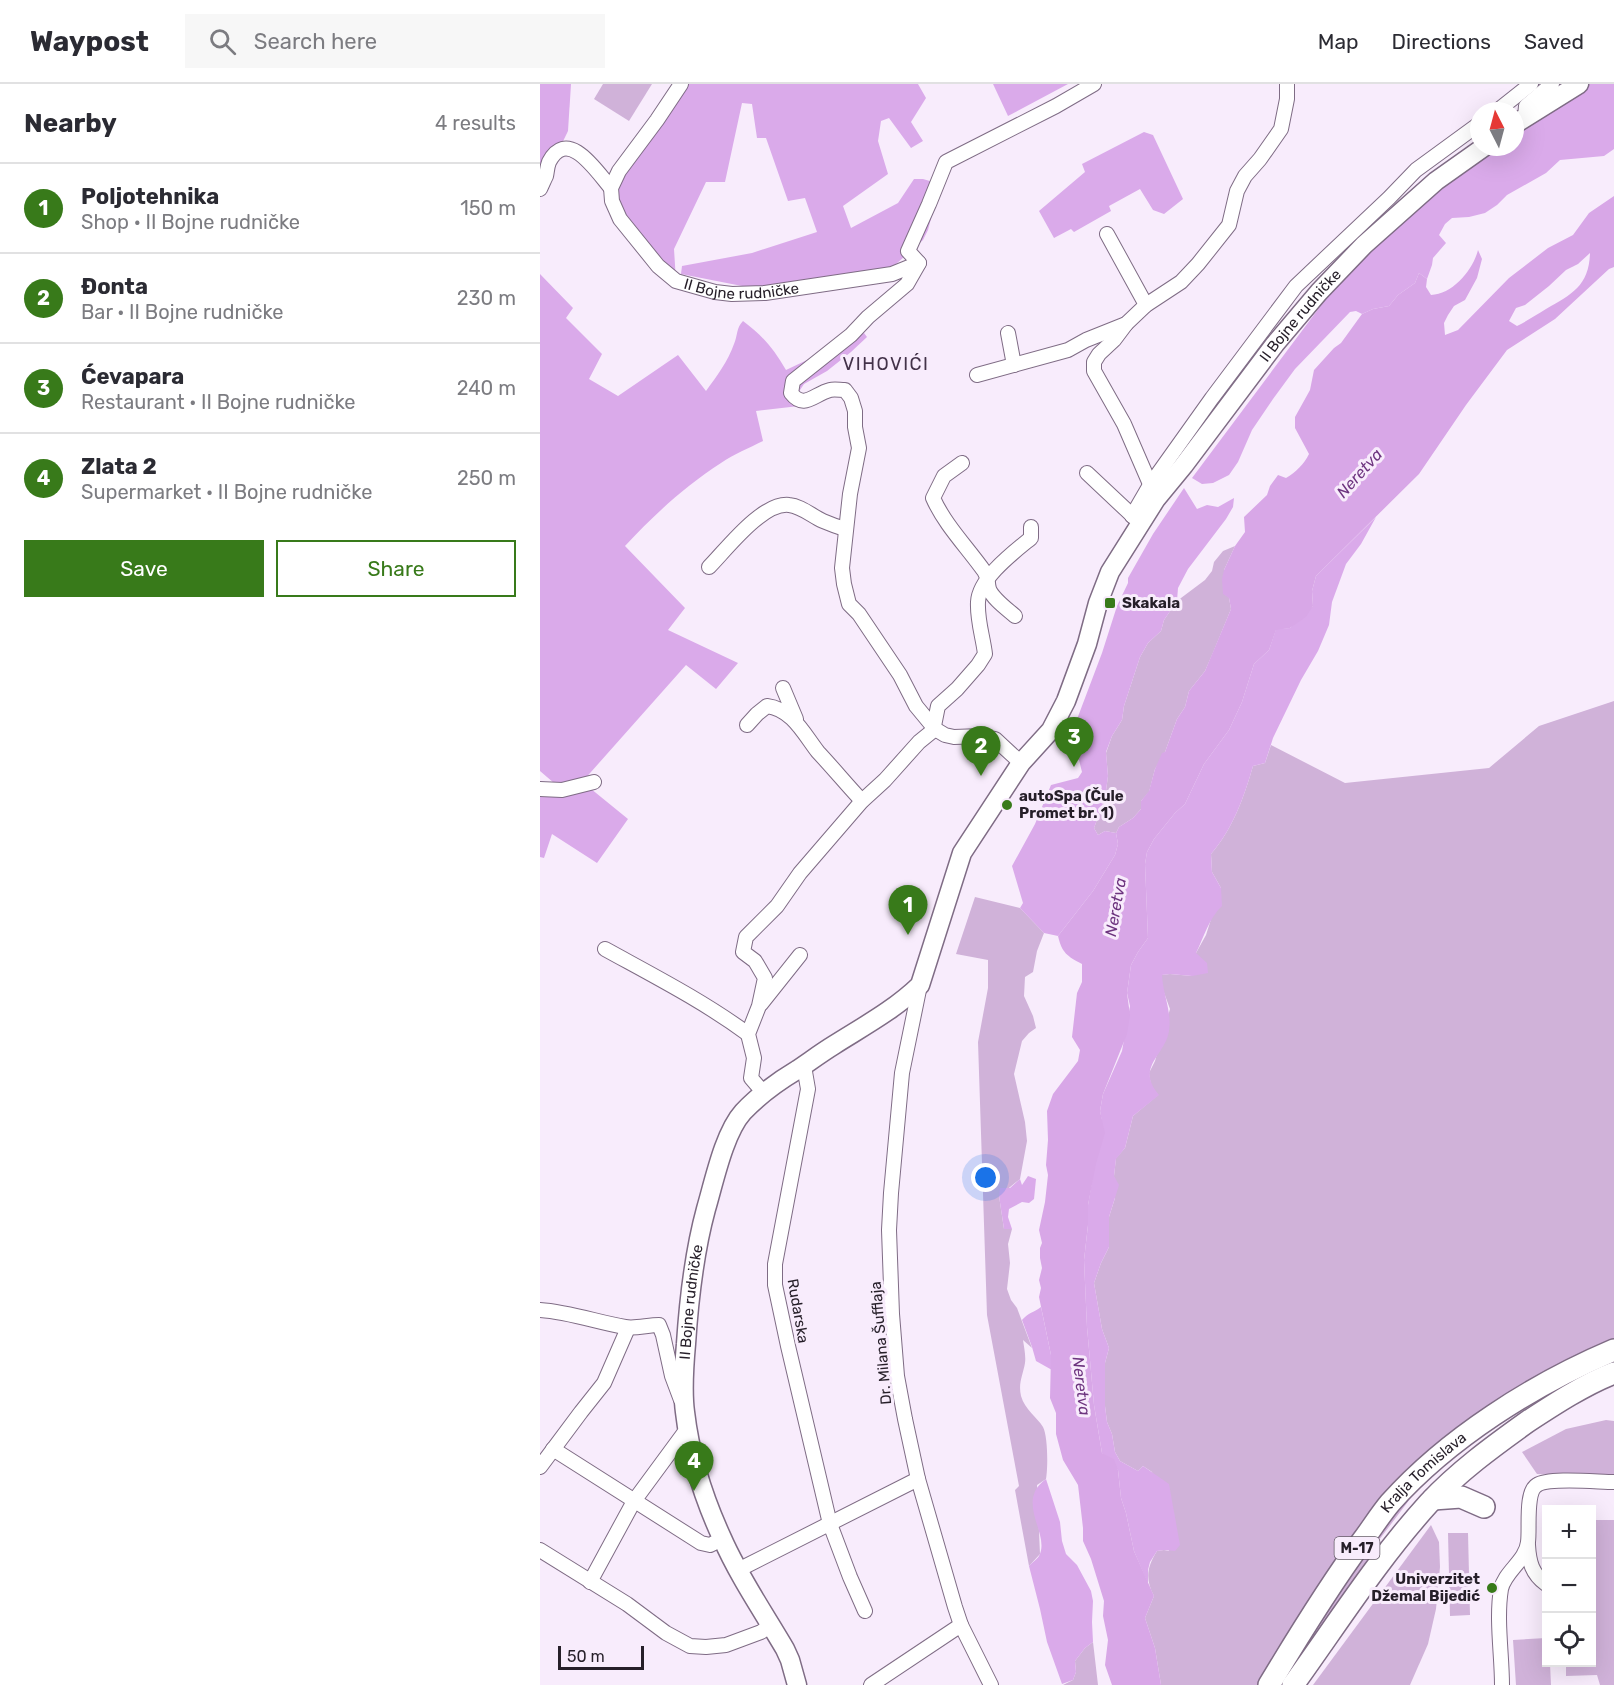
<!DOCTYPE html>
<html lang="en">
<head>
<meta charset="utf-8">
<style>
	body { margin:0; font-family:Rubik,sans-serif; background:#f7f7f7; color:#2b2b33 }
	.controls { position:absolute; right:18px; bottom:18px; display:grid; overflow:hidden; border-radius:0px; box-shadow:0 6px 24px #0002 }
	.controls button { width:54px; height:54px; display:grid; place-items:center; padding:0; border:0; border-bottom:2px solid #e1e1e2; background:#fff; color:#2b2b33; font:30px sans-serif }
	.compass { position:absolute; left:930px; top:18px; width:54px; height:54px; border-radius:50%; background:#fff; box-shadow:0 6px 24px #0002; rotate:354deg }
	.scale { position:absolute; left:18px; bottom:15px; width:86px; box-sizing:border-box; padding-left:6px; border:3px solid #261f29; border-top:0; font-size:16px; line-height:21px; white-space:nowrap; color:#261f29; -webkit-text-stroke:4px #f8ecfc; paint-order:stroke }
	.you { position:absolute; left:446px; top:1094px; width:21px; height:21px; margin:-15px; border:4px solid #fff; border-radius:50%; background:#1a73e8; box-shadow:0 0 0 9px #1a73e833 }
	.badge { display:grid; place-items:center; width:39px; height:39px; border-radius:50%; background:#387a1a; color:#fff; font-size:20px; font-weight:700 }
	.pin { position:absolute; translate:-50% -50px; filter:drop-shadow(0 2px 3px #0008) }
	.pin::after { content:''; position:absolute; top:32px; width:21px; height:18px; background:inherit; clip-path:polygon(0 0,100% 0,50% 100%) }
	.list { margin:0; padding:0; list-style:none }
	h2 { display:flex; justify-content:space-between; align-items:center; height:78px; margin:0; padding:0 24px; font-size:26px }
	h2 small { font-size:20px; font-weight:400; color:#7c7c81 }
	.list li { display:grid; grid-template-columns:39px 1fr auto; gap:18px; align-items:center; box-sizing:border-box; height:90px; padding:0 24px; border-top:2px solid #e1e1e2 }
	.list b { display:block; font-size:22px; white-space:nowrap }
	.list p { margin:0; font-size:20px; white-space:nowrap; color:#7c7c81 }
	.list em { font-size:20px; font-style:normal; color:#7c7c81 }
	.actions { display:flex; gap:12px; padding:18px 24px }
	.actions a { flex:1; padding:14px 0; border:2px solid #387a1a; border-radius:0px; text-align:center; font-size:21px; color:#387a1a }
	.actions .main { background:#387a1a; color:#fff }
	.icon { flex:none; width:33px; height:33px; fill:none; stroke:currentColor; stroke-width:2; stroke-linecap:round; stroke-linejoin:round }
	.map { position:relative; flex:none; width:1074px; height:1601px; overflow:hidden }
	header { display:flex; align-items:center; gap:36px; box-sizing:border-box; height:84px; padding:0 30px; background:#fff; border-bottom:2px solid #e1e1e2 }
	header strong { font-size:28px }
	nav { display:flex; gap:33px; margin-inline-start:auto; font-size:21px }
	.search { width:420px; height:54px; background:#f7f7f7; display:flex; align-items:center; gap:15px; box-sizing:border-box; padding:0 21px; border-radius:0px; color:#7c7c81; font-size:22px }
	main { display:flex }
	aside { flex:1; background:#fff }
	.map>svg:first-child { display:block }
	.green { fill:#d0b2d9 }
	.forest { fill:#daaaea }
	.water { fill:#d8a7e7; fill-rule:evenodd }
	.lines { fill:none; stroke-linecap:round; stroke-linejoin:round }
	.street-casing { stroke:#7f6c85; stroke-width:16 }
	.secondary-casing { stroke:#7f6c85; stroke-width:21 }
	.primary-casing { stroke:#7f6c85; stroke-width:24 }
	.street { stroke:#fff; stroke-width:14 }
	.secondary { stroke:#fff; stroke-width:18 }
	.primary { stroke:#fff; stroke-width:21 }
	.poi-dot { fill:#387a1a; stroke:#f8ecfc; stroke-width:2 }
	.labels { text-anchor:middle; stroke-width:6; stroke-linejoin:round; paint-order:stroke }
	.shield { fill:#f8ecfc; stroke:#655c68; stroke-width:1.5 }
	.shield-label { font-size:14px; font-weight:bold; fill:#261f29 }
	.street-label { font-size:15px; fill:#261f29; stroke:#f8ecfc }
	.poi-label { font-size:15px; font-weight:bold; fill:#261f29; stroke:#f8ecfc; text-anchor:start }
	.water-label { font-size:16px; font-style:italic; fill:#6d347f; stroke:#f8ecfc }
	.quarter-label { font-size:18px; letter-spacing:1.5px; fill:#433249; stroke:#f8ecfc }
</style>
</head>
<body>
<header>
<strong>Waypost</strong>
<div class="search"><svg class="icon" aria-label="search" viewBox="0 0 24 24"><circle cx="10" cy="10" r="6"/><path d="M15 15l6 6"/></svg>Search here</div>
<nav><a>Map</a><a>Directions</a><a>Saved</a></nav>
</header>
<main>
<aside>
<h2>Nearby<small>4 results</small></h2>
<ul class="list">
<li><span class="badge">1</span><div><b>Poljotehnika</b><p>Shop · II Bojne rudničke</p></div><em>150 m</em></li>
<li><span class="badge">2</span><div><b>Đonta</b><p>Bar · II Bojne rudničke</p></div><em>230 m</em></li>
<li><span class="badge">3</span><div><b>Ćevapara</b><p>Restaurant · II Bojne rudničke</p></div><em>240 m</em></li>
<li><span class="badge">4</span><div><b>Zlata 2</b><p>Supermarket · II Bojne rudničke</p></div><em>250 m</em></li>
</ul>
<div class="actions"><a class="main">Save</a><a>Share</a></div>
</aside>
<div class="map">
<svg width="1074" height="1601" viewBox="0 0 1074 1601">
	<rect width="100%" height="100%" fill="#f8ecfc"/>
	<g class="green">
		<path d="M63,0h49l-23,37 -35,-22z"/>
		<path d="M695,462l-11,24 7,39 -19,46 -7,16 -16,20 -4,16 -8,12 -12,33 -10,17 -6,23 -8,9v8l-8,9 -14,9 -3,6 -11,-2 -7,4 -4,-7 11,-30 3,-22 -2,-23 6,-17 10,-16 2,-14 16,-49 8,-14 13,-12 3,-11 13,-19 28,-21 7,-9 2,-9 9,-11z"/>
		<path d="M1074,617v649l-38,17 -162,112 -145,206h-108l-6,-37 -10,-30 9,-22c-9,-17 -7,-29 3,-45l7,-1 5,1 -17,-79 -9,-6 -5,5 -18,-10 -5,-9 -3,-18 -5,-12 -2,-16v-43l4,-15 -7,-19 -8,-46 7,-20 8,-16v-30l6,-19 -1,-22 2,-18 9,-10 8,-32 25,-21 -7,-9 -2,-13 6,-12 15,-52 -8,-22 -1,-12 9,-1 22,2 4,-23 10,-18 15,-47 -9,-16 -1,-18c22,-25 33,-57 42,-88l12,-3 6,-18 74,38 144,-15 50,-42z"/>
		<path d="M435,813l45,11 24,25 -7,18 -4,21 -8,5 -1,19 9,20 3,12 -7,5 -7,8 -8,33 11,48 2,19 -7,38 -21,17 5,33h8l-4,15 2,19 -3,26 4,11 6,8 15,40 -9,-8c1,7 3,16 2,23 -2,12 -7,20 -4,33 4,14 16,21 22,31 5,9 5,42 3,52l-9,6 3,69 -11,12 -14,-76 4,-4 -32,-171 -9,-273 10,-54v-28l-32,-6z"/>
		<path d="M1066,1336l8,1v56l-77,-3 -15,-22 44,-23z"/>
		<path d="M903,1379l-30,32 -34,45 -26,44 -70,101h-6l38,-61 88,-125z"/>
		<path d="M1052,1436h22v165h-14l-3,-10 -31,1v-13l26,-1z"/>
		<path d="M891,1441l8,17 1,25 -4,42 -8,35 -18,41h-97z"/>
		<path d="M908,1449h20l2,82 -20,1z"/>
		<path d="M1006,1554v24l4,1 1,22h-35l-3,-45z"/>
		<path d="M553,1558l5,43h-35l10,-5 3,-8 -1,-11 10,-13z"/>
	</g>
	<g class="forest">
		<path d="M0,0h31l-3,47 -28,58z"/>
		<path d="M141,0h237l8,14 -15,24 12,19 -12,7 -22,-30 -8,3 -3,20 10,33 -45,32 8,22 47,-25 16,-24h9l17,5 -12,46 -5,10 -28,25 -10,15 -146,15 3,-9 -61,-12 1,-8 70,-13 65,-21 -12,-34 -17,3 -22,-63h-9l-5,-34 -10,-1 -17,79h-19l-32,67 2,32 -61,-64 4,-46z"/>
		<path d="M453,0h75l-60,32z"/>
		<path d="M1050,0h24v65l-10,7 -44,4 -14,13 -39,22 -10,10 -12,8 -16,4 -17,1 -7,6 -6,11 7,8 -13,15 -1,7 -5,14 -8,-6 -4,10 -17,12 -9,11 -16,3 -11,5 -6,-3 -6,1 -55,57 -22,30 -21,31 -14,32 -9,13 -16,8 -11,1 -10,-6 136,-182 38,-46 118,-103h31v-23l43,-27z"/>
		<path d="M604,48l9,3 30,64 -19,15 -11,-4 -13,-21 -31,17 2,5 -37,21 -3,-3 -17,9 -15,-27 46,-39 -3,-8z"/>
		<path d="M0,190l33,34 -7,10 36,36 -13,25 29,17 60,-41 28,36c11,-15 22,-30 28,-47 4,-9 2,-16 9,-23 20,15 30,27 43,49l78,-37 3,4 -16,15 -24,19 -23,13 -4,6v6l8,9 -52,6 7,30c-14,7 -29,13 -42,22 -36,23 -67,52 -96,83l60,62 -17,22 70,33 -22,26 -30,-24 -103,116 2,3 43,35 -31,44 -45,-29 -8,24 -4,-1v-68h21l-21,-18z"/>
		<path d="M644,404l13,21 10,-4 11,2 16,-9 -1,9 -7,12 -38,50 -10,19 -1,13 -13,19 -3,11 -13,12 -8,14 -16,49 -2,14 -10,16 -6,16 2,24 -3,22 -11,30 4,7 7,-4 11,2 2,11 -3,11 -22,36 -35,45 -14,-3 -24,-25 3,-5 -11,-37 23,-42 16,-39 27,-7 4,-6 -3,-12 -14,-9 37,-98 15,-47 11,-23v-5l25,-44z"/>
		<path d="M836,433l-15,27 -15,20 -14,38 -3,23 -11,26 -17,29 -28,58 -8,25 -12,3c-9,31 -20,63 -42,88l1,18 9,16 1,18c-13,12 -18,31 -26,47l11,10 1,10 -16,3 -22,-2 -8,1c1,20 10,36 7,56 -4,25 -34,36 -10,64l-26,21 -8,32 -9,11 -2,17 5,9 -10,32v30l-8,16 -7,20 8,46 7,19 -4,15v43l2,16 5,12 3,18 5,9 18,10 5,-5 26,18 11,61 -5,6 -11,-1 -7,1 -7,11 -2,8v14l-14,-33 -8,-38 -5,-15 -3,-28 -16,-17 -8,-48 -7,-78 -3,-67 4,-35v-20l14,-83 -2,-11 3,-17 19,-43 8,-45 -3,-13 4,-28 7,-13 10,-14 -3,-74 2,-12 7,-13 21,-26 10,-9 19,-40 25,-34 13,-28 12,-38 15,-14 7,-21 14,-1 23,-22 -1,-15 4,-15z"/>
		<path d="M488,1092l8,3 -2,20 -5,4 -7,-1 -13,7 -1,8 4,12h-8l-5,-33 1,-8h10l10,-9 2,6z"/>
		<path d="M501,1223l10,48 1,15 -16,-9 -4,-14 -10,-27c7,-8 11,-7 19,-13z"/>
		<path d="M506,1395l14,43 2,19 4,13 11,11 14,26 2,10 -1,21 1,20 -8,6 -10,13 1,11 -3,8 -11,4 -15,-42 -7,-33 -11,-43c3,-3 8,-7 10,-10 12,-22 -25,-54 7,-77z"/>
	</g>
	<path class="water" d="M1074,112v71l-5,2 -54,50 -48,31 -41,55 -47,69 -103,102 -4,15 1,15 -7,11 -16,11 -14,2 -7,20 -15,14 -12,38 -13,28 -25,34 -19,40 -10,9 -21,26 -7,13 -2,12 3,74 -10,14 -7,13 -4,28 3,22 -3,19 -24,60 -3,17 5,22 -9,31 -8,41v20l-4,35 3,67 7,78 8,48 12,6 4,11 3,28 5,15 8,38 20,45 -9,22 10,30 6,37h-49l-7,-20 3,-25 -5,-24 1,-15 -13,-42 -8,-18v-13l-5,-43 -15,-25 -7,-26v-21l-6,-15 1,-43 -12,-58 2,-9 -2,-8 3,-12 -2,-10v-10l2,-5 -3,-13 6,-28 3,-27 -2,-10 2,-25 -1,-29 6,-17 25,-33 2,-11 -8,-13 5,-44 5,-11v-18c-15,-8 -20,-11 -24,-28l35,-45 22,-36 3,-11 -2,-11 3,-6 14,-9 8,-9v-8l8,-10 6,-22 7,-16 3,-1 12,-33 8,-12 4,-16 16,-20 26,-62 -2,-11 -6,-4 -1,-15 2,-9 11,-24 10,-14 -1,-15 23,-22 3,-9 8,-11 8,3c10,-6 18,-14 23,-24l-14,-26v-11l15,-27 4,-20 20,-22 7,-5 21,-29 11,-5 16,-3 9,-11 17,-12 4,-10 8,6 -1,8 5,8c22,-1 42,-25 47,-45l4,9 -5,19 -12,22 -11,6 -6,9 -4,8 1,12 13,-5 51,-52 39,-30 25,-13 16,-22zM1050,169c-1,33 -18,41 -44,56 -10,6 -19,12 -29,17l-8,-5 7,-13 9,-3 24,-19 17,-16 12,-6z"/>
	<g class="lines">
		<defs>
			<g id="street">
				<path id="s1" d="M141,0l-24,36 -38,51 -8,17 1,13 8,18 38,47 18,15 39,11 17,2 33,-1 127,-19 27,-11 -12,21 -39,33 -17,18 -58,46 -2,12c13,17 23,1 39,-3 4,-1 10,0 15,0l6,8 4,13v16l4,21 -9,46 -8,74 2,16 5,20 10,10 41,61 16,31 19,23 10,6 9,2 27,-1 14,3 26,24"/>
				<path d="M957,27l34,-27"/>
				<path d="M985,33l1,-11 26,-22"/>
				<path d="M0,105c2,-4 4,-9 6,-13 1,-4 1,-9 3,-14 19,-36 48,10 62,26"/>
				<path d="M567,150l39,71"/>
				<path d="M379,179l-11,-12 21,-47 17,-42 110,-56 38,-22"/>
				<path d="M586,240l-12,16 -15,14 -5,8v9l30,53 29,67"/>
				<path d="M468,249l6,32"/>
				<path d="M437,291l91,-25 18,-10 40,-16 20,-19 35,-23 17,-18 31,-39 8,-34 8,-15 15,-17 21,-30 6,-30v-15"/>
				<path d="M422,379l-18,13 -11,22c12,27 34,49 51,73 5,7 3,11 5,18 4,10 18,20 26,27"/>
				<path d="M547,389l50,47"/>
				<path d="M592,432l18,-31 62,-87 84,-112 93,-88 27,-28 63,-46"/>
				<path d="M169,483c17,-17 53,-65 80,-62 12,1 23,11 34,16 7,3 15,6 22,8"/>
				<path d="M243,604l13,31"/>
				<path d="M207,641l10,-11 10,-8c25,3 37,28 51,46 15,16 29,33 44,49"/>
				<path d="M394,642l4,-20 19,-17 21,-24 7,-11c-2,-17 -8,-34 -7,-52 1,-24 36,-50 53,-64v-11"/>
				<path d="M0,705l22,1 32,-8"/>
				<path d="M65,865c49,27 98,52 143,85"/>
				<path d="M380,901l-18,88 -11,120 -2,37 3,84 5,62 8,43 13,60 37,128 6,18 30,60"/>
				<path d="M221,920l39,-49"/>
				<path d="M264,982l4,23 -33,175v21l13,61 42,178 20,53 15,34"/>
				<path d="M223,1008l-12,-14 3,-20 -6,-24 11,-28 6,-28 -10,-17 -12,-9 3,-15 31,-31 23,-33 62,-72 23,-21 34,-38 16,-13"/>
				<path d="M0,1226c29,2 57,12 85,17 10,2 23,-2 34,-2l4,10 9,41 9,24"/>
				<path d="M13,1365l148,94 9,2 12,-6"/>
				<path d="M0,1383l41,-55 23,-29 24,-55"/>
				<path d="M988,1461c1,17 4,29 18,39"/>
				<path d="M0,1466l87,54 39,29 24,13 16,1 20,-2 35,-13 10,-7"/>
				<path d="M198,1486l180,-91"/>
				<path d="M50,1498l44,-81 53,-72"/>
				<path d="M331,1601l90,-60"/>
				<path d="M962,1601c0,-30 -6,-66 -1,-96 4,-18 25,-28 27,-47 2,-14 -3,-50 9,-57 12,-8 61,-3 77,-3"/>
			</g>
			<g id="secondary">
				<path d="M975,40l64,-40"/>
				<path id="s2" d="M257,1601l-7,-25 -5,-11c-21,-36 -46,-72 -63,-111 -18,-39 -32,-83 -37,-126 -3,-22 -1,-46 1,-68 3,-46 8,-91 20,-135 8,-27 18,-76 37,-97 16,-17 34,-30 54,-42 12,-8 24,-17 37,-25 30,-19 60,-35 86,-60l42,-132 59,-90 30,-33 15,-29 21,-57 11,-41 12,-31 46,-73 28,-34 91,-121 44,-52 45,-47 72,-64 48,-34"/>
			</g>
			<g id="primary">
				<path d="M893,1415l28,-2 23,10"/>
				<path id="s3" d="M729,1601c30,-50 60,-99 94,-145 9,-12 17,-25 27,-37 58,-65 144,-119 224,-153"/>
				<path d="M753,1601c44,-61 85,-126 136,-182 29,-31 63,-56 98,-81 26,-17 58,-38 87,-49"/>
			</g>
		</defs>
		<use href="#street" class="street-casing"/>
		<use href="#secondary" class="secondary-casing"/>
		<use href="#primary" class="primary-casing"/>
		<use href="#street" class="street"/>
		<use href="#secondary" class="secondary"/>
		<use href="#primary" class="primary"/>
	</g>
	<g class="poi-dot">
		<rect x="564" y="513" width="12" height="12" rx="3"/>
		<circle cx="467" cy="721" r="6"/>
		<circle cx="952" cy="1504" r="6"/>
	</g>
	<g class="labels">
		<rect class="shield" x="794.5" y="1453" width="45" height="22" rx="4.5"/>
		<g class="shield-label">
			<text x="817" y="1469">M-17</text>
		</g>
		<g class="street-label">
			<text dy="5" stroke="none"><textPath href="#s1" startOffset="309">II Bojne rudničke</textPath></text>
			<text dy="5" stroke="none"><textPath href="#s2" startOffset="1605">II Bojne rudničke</textPath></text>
			<text dy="5" stroke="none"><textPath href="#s2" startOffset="408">II Bojne rudničke</textPath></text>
			<text transform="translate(258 1227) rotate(80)" y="5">Rudarska</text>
			<text transform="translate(341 1259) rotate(-95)" y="5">Dr. Milana Šufflaja</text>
			<text dy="5" stroke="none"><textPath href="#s3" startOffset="264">Kralja Tomislava</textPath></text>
		</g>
		<g class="poi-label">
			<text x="582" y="524">Skakala</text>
			<text x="479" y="717">autoSpa (Čule<tspan x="479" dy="17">Promet br. 1)</tspan></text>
			<text x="940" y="1500" text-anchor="end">Univerzitet<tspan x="940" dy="17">Džemal Bijedić</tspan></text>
		</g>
		<g class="water-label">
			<text transform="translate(819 389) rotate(-48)" y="6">Neretva</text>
			<text transform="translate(575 823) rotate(-80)" y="6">Neretva</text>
			<text transform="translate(542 1302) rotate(83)" y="6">Neretva</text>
		</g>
		<g class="quarter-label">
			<text x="346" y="286">VIHOVIĆI</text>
		</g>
	</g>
</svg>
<div class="controls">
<button>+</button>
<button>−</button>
<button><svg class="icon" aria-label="locate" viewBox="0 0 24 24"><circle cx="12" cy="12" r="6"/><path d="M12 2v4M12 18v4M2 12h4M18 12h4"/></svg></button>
</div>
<svg class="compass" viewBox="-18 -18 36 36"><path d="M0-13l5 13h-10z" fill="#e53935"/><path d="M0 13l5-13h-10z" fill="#7c7c81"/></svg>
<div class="scale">50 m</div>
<div class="you"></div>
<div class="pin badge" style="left:368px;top:851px">1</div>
<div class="pin badge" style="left:441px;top:692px">2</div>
<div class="pin badge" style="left:534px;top:683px">3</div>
<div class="pin badge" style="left:154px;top:1407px">4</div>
</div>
</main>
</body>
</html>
